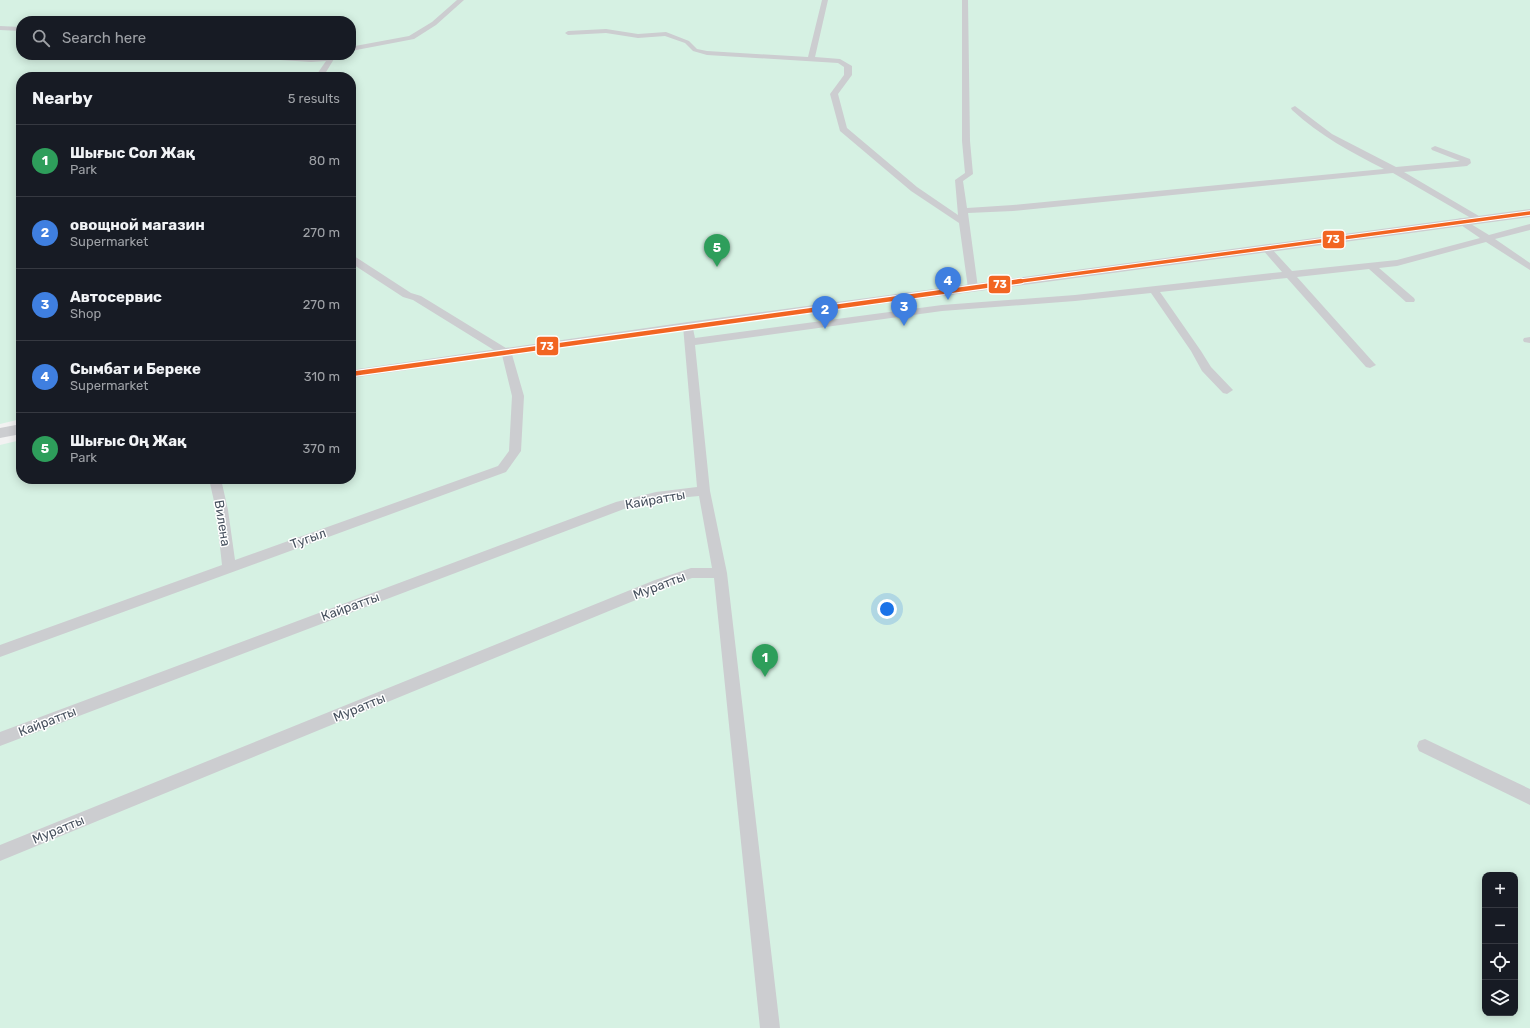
<!DOCTYPE html>
<html lang="en">
<head>
<meta charset="utf-8">
<style>
	body { margin:0; font-family:Rubik,sans-serif; background:#20242c; color:#f1f3f6 }
	.controls { position:absolute; right:12px; bottom:12px; display:grid; overflow:hidden; border-radius:8px; box-shadow:0 2px 10px #0003 }
	.controls button { width:36px; height:36px; display:grid; place-items:center; padding:0; border:0; border-bottom:1px solid #363941; background:#171b24; color:#f1f3f6; font:20px sans-serif }
	.you { position:absolute; left:887px; top:609px; width:14px; height:14px; margin:-10px; border:3px solid #fff; border-radius:50%; background:#1a73e8; box-shadow:0 0 0 6px #1a73e833 }
	.badge { display:grid; place-items:center; width:26px; height:26px; border-radius:50%; background:#2563eb; color:#fff; font-size:13px; font-weight:700 }
	.pin { position:absolute; translate:-50% -33px; filter:drop-shadow(0 1px 2px #0008) }
	.pin::after { content:''; position:absolute; top:21px; width:14px; height:12px; background:inherit; clip-path:polygon(0 0,100% 0,50% 100%) }
	.list { margin:0; padding:0; list-style:none }
	h2 { display:flex; justify-content:space-between; align-items:center; height:52px; margin:0; padding:0 16px; font-size:17px }
	h2 small { font-size:13px; font-weight:400; color:#9ea1a6 }
	.list li { display:grid; grid-template-columns:26px 1fr auto; gap:12px; align-items:center; box-sizing:border-box; height:72px; padding:0 16px; border-top:1px solid #363941 }
	.list b { display:block; font-size:15px; white-space:nowrap }
	.list p { margin:0; font-size:13px; white-space:nowrap; color:#9ea1a6 }
	.list em { font-size:13px; font-style:normal; color:#9ea1a6 }
	.icon { flex:none; width:22px; height:22px; fill:none; stroke:currentColor; stroke-width:2; stroke-linecap:round; stroke-linejoin:round }
	.map { position:relative; flex:none; width:1530px; height:1028px; overflow:hidden }
	.search { position:absolute; background:#171b24; box-shadow:0 2px 10px #0003; left:16px; top:16px; width:340px; height:44px; display:flex; align-items:center; gap:10px; box-sizing:border-box; padding:0 14px; border-radius:16px; color:#9ea1a6; font-size:15px }
	.panel { position:absolute; background:#171b24; box-shadow:0 2px 10px #0003; left:16px; top:72px; width:340px; height:412px; border-radius:16px }
	.map>svg:first-child { display:block }
	.green { fill:#d6f1e3; fill-rule:evenodd }
	.lines { fill:none; stroke-linecap:round; stroke-linejoin:round }
	.minor { fill:#cccdd0; fill-rule:evenodd }
	.tertiary { fill:#cccdd0; fill-rule:evenodd }
	.bus-1-far1-casing { stroke:#fff; stroke-width:5.5 }
	.bus-1-casing { stroke:#fff; stroke-width:7 }
	.bus-1-far1 { stroke:#f26522; stroke-width:3.5 }
	.bus-1 { stroke:#f26522; stroke-width:4.5 }
	.labels { text-anchor:middle; stroke-width:3; stroke-linejoin:round; paint-order:stroke }
	.street-label { font-size:13px; fill:#48525f; stroke:#fff }
	.line-badge { stroke:#fff; stroke-width:1.5 }
	.badge-label { font-size:11px; text-anchor:middle; font-weight:bold; fill:#fff }
</style>
</head>
<body>
<div class="map">
<svg width="1530" height="1028" viewBox="0 0 1530 1028">
	<rect width="100%" height="100%" fill="#f2f2f2"/>
	<path class="green" d="M0,0h1530v1028h-1530v-583l21,-5v39h330v-402h-330v342l-21,5zM21,21h330v34h-330zM1485,875h30v138h-30z"/>
	<g class="lines">
		<g class="minor">
			<path d="M457,0h7l-28,25 -22,14 -63,12v-4l4,-1 54,-10 23,-14z"/>
			<path d="M822,0h6l-13,57 25,2 12,7v9l-14,19 9,34 70,59 41,28 -3,-35 10,-7 -3,-32v-141h6l2,141 3,33 -10,7 4,27 46,-3 371,-36c-33,-17 -64,-33 -92,-59l-1,-2 4,-2 37,28 64,33 64,-6 -28,-11 -1,-2 4,-2 35,13 1,4 -4,3 -63,6 80,47 -5,3 -3,-1 -83,-48 -380,38 -45,2 10,75 -5,3 -5,-3 -9,-65 -48,-32 -71,-60 -10,-37 14,-19v-8l-6,-4 -131,-8 -14,-4 -8,-8 -20,-7 -27,2 -32,-5 -38,2 -3,-2 3,-2 38,-2 32,5 28,-2 23,9 8,8 10,2 101,6z"/>
			<path d="M0,26l21,1v4l-21,-1z"/>
			<path d="M230,55l81,3 21,-3 8,1 -6,3 -11,18h-8l11,-16 -15,1 -77,-5z"/>
			<path d="M1461,218l28,17 41,-11v6l-35,9 35,24v7l-44,-28 -89,24 -18,2 35,30 1,2 -1,2h-8l-37,-33 -72,8 77,86 2,2 -6,3 -4,-1 -79,-89 -127,14 41,59 10,16 22,23 -6,4 -4,-1 -21,-22 -11,-20 -40,-58 -76,8 -133,10 -247,34 15,146 17,82 53,455h-20l-46,-450h-22l-27,10 -665,273v-16l655,-265 36,-12h21l-13,-72 -43,4 -32,9 -624,237v-14l616,-230 40,-10 41,-5 -14,-161 1,-2h8l3,14 247,-33 133,-10 207,-23 -20,-23 5,-3 3,1 22,24 105,-11 83,-22 -22,-15v-4z"/>
			<path d="M351,254l60,39 10,3 90,55 13,45 -3,55 -15,21 -506,185v-12l222,-80 -6,-55 -7,-31h12l7,31 7,50 263,-94 11,-15 3,-55 -10,-41 -89,-55 -10,-3 -49,-32 -3,-2z"/>
			<path d="M1530,337v6l-6,-1 -1,-2 1,-2z"/>
			<path d="M1425,739l105,50v16l-111,-54 -2,-5 2,-5z"/>
		</g>
		<g class="tertiary">
			<path d="M1530,209v8l-842,113 -337,48v-8l337,-48z"/>
			<path d="M21,424v10l-21,4v-10z"/>
		</g>
		<defs>
			<path id="bus-1-far1" d="M1014,282l516,-69"/>
			<path id="bus-1" d="M351,374l670,-93"/>
		</defs>
		<use href="#bus-1-far1" class="bus-1-far1-casing"/>
		<use href="#bus-1" class="bus-1-casing"/>
		<use href="#bus-1-far1" class="bus-1-far1"/>
		<use href="#bus-1" class="bus-1"/>
	</g>
	<g class="labels">
		<g class="street-label">
			<text transform="translate(655 499) rotate(-10)" y="5">Кайратты</text>
			<text transform="translate(223 523) rotate(81)" y="5">Вилена</text>
			<text transform="translate(308 538) rotate(-20)" y="5">Тугыл</text>
			<text transform="translate(659 585) rotate(-21)" y="5">Муратты</text>
			<text transform="translate(350 606) rotate(-20)" y="5">Кайратты</text>
			<text transform="translate(359 707) rotate(-22)" y="5">Муратты</text>
			<text transform="translate(47 721) rotate(-21)" y="5">Кайратты</text>
			<text transform="translate(58 829) rotate(-22)" y="5">Муратты</text>
		</g>
	</g>
	<g class="line-badge">
		<rect x="1322" y="230" width="23" height="19" rx="4" fill="#f26522"/>
		<rect x="988" y="275" width="23" height="19" rx="4" fill="#f26522"/>
		<rect x="536" y="336" width="23" height="20" rx="4" fill="#f26522"/>
	</g>
	<g class="badge-label">
		<text x="1333" y="243">73</text>
		<text x="1000" y="288">73</text>
		<text x="547" y="350">73</text>
	</g>
</svg>
<div class="controls">
<button>+</button>
<button>−</button>
<button><svg class="icon" aria-label="locate" viewBox="0 0 24 24"><circle cx="12" cy="12" r="6"/><path d="M12 2v4M12 18v4M2 12h4M18 12h4"/></svg></button>
<button><svg class="icon" aria-label="layers" viewBox="0 0 24 24"><path d="M12 4l9 5-9 5-9-5zM3 14l9 5 9-5"/></svg></button>
</div>
<div class="you"></div>
<div class="pin badge" style="left:765px;top:677px;background:#2e9e5b">1</div>
<div class="pin badge" style="left:825px;top:329px;background:#3f7fe0">2</div>
<div class="pin badge" style="left:904px;top:326px;background:#3f7fe0">3</div>
<div class="pin badge" style="left:948px;top:300px;background:#3f7fe0">4</div>
<div class="pin badge" style="left:717px;top:267px;background:#2e9e5b">5</div>
<div class="search"><svg class="icon" aria-label="search" viewBox="0 0 24 24"><circle cx="10" cy="10" r="6"/><path d="M15 15l6 6"/></svg>Search here</div>
<section class="panel">
<h2>Nearby<small>5 results</small></h2>
<ul class="list">
<li><span class="badge" style="background:#2e9e5b">1</span><div><b>Шығыс Сол Жақ</b><p>Park</p></div><em>80 m</em></li>
<li><span class="badge" style="background:#3f7fe0">2</span><div><b>овощной магазин</b><p>Supermarket</p></div><em>270 m</em></li>
<li><span class="badge" style="background:#3f7fe0">3</span><div><b>Автосервис</b><p>Shop</p></div><em>270 m</em></li>
<li><span class="badge" style="background:#3f7fe0">4</span><div><b>Сымбат и Береке</b><p>Supermarket</p></div><em>310 m</em></li>
<li><span class="badge" style="background:#2e9e5b">5</span><div><b>Шығыс Оң Жақ</b><p>Park</p></div><em>370 m</em></li>
</ul>
</section>
</div>
</body>
</html>
